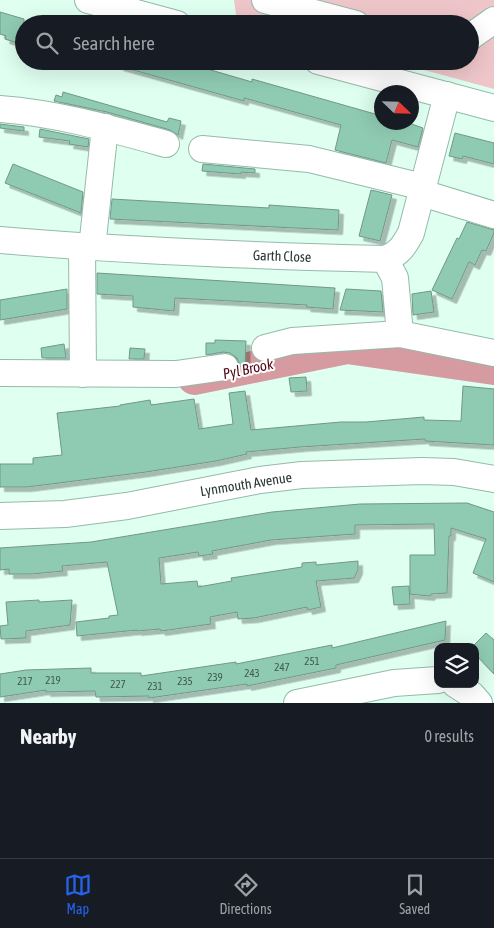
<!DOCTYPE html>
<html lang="en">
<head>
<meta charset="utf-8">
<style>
	body { margin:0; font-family:"Asap Condensed",sans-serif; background:#242831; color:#f1f3f6 }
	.controls { position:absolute; right:15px; bottom:15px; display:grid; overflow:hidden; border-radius:10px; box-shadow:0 5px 20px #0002 }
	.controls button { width:45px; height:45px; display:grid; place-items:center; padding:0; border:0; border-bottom:1px solid #363941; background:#171b24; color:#f1f3f6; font:25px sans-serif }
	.compass { position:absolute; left:374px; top:85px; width:45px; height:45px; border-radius:50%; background:#171b24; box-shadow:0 5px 20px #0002; rotate:113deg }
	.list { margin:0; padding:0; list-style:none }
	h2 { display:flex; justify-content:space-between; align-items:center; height:65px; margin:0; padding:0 20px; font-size:21px }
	h2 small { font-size:16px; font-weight:400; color:#9ea1a6 }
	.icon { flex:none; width:28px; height:28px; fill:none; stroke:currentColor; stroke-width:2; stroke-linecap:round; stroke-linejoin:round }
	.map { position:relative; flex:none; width:494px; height:703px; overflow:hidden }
	.search { position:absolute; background:#171b24; box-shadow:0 5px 20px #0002; left:15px; right:15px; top:15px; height:55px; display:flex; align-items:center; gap:12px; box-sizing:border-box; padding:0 18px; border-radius:28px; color:#9ea1a6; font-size:19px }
	.sheet { height:155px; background:#171b24 }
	nav { display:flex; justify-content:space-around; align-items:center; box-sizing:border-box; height:70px; border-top:1px solid #363941; background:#171b24; font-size:14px; color:#9ea1a6 }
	nav a { display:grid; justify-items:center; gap:2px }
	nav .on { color:#2563eb }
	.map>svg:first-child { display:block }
	.green { fill:#eec6c9 }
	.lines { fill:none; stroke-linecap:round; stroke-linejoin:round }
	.river { stroke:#d69ba0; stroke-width:32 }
	.building { fill:#8fcab2; stroke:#729788; filter:url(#shadow) }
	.minor-casing { stroke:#94baaa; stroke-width:28 }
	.minor { stroke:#fff; stroke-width:26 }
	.labels { text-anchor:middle; stroke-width:4; stroke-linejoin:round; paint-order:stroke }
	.number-label { font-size:11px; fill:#415b50 }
	.street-label { font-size:14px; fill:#273630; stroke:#fff }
	.water-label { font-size:15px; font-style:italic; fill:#500a1b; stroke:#fff }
</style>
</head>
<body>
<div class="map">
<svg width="494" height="703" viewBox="0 0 494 703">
	<defs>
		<filter id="shadow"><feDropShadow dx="4.5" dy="4.5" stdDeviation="0" flood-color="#0004"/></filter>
	</defs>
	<rect width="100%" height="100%" fill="#dffff1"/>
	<path class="green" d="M234,0h260v89l-103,-28h79v-37h-222l-11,-3z"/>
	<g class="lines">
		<path class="river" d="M194,379l153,-31 147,21"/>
	</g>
	<g class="building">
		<path d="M0,12l24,7v26l-19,-6 1,-3 -6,-2z"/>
		<path d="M120,61h60l72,21v-3l130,37v6h24l17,6 -5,19 -26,-7 -6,23 -51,-13 6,-25 -97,-27v3l-125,-35z"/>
		<path d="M63,92l104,30 2,-4 12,3 -3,14 -8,-5 -63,-18 -53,-11 2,-6 6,2z"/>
		<path d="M0,124l24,3v4l-24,-3z"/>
		<path d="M40,129l49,10 -1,8 -19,-3 1,-3 -31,-4z"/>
		<path d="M455,133l39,10v21l-31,-8 -1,3 -13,-3z"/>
		<path d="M13,164l70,28 -2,21 -76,-30z"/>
		<path d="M203,164l52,5v4l-14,-1v2l-39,-3z"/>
		<path d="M371,190l21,5 -12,46 -21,-5z"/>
		<path d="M112,199l157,9v-3l70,5 -1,20 -228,-11z"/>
		<path d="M467,222l27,8v3l-8,18 -4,-1 -7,15 -6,-3 -17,37 -20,-9 25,-52 2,1z"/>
		<path d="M97,273l238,15 -2,21 -27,-2 1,-2 -132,-7 -1,13 -41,-4v-11l-36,-2z"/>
		<path d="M67,289v20l-67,11v-20z"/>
		<path d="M346,289l35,2 2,21 -43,-2z"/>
		<path d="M431,291l3,21 -21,3 -1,-21z"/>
		<path d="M215,340l31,1 -1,25h-5l-3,-8 -7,-5 -7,-1 -17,3v-12h9z"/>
		<path d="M64,344l2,14h-24l-1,-10z"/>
		<path d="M130,348l15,1 -1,10h-15z"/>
		<path d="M306,377l1,14 -16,1 -2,-14z"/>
		<path d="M463,386l31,3v56l-69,-4v-2l-125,8 -54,5 1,2 -31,7 -70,11 -119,15h-27v-23h33v-6l29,-3 -5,-42 63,-7v-1l30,-5 1,5 43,-6 5,30 34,-5 -4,-31 16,-2 6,39 90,-8h25l58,-5v3l37,1z"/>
		<path d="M467,503l27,9v70l-21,-9 13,-34 -35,-11v8h-2l-2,57 -16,1 -1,2 -20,-2v-39h25l-1,-31 -79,1v9l-84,6 -59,11 1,3 -14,2 -1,-4 -39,6 2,26 36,-3 1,6 34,-6 -1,-3 71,-11v-4l14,-1v3l42,-4v9l-4,8 -38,3 5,26 -13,3 -1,-3 -53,11 -16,1 -1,-7 -27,5 1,7 -50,7 -1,-2 -23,2v-1l-60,6 -1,-14 33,-4v-2l9,-1 -11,-53 -45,4 1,5 -32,3h-22v-5l-9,1v-22l91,-6 181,-30 88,-8z"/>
		<path d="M409,586l1,18 -16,1 -2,-18z"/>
		<path d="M39,600v2l33,-2 -2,25 -44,6v7l-25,1 -1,-13 8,-1 -2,-23z"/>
		<path d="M446,621l-1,19 -109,25v3l-89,18v-2l-98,14v-2l-53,1 -1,-6 -49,1v-2l-46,7v-23l26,-4 65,-2v5h50v3l95,-14v2l96,-19v3z"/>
		<path d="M486,633l8,7v34l-19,-20v-7h-3z"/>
	</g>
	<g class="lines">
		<defs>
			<g id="minor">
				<path d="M88,0l89,24"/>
				<path d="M265,0l91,24"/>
				<path d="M470,37l24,-17"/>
				<path d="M318,61l176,47"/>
				<path d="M0,109c56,4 112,20 166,35"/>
				<path d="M202,149l107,10 114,28"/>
				<path d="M422,193l72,22"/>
				<path d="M0,240c128,11 256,16 385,19 14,-5 19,-13 26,-26l36,-138"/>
				<path d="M82,247l1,127"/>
				<path d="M92,248l13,-121"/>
				<path d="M385,259l10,19 5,56"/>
				<path d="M265,348l27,-7 108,-7 94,19"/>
				<path d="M0,373l176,1 49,-7"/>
				<path d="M0,516l65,-2 62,-8 133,-26 42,-5 120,-4 32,1 40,7"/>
				<path d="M455,684l17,11 7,8"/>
				<path d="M297,703l97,-20 44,-3"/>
			</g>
		</defs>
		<use href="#minor" class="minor-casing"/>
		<use href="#minor" class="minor"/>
	</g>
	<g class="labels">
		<g class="number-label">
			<text x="312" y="665">251</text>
			<text x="282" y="671">247</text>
			<text x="252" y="677">243</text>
			<text x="215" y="681">239</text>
			<text x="53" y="684">219</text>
			<text x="25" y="685">217</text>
			<text x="185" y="685">235</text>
			<text x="118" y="688">227</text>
			<text x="155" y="690">231</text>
		</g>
		<g class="street-label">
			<text transform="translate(282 256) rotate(2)" y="5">Garth Close</text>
			<text transform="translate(246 484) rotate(-9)" y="5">Lynmouth Avenue</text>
		</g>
		<g class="water-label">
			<text transform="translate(248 369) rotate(-12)" y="5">Pyl Brook</text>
		</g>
	</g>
</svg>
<div class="controls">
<button><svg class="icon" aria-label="layers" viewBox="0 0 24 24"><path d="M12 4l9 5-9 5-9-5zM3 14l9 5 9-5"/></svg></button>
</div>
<svg class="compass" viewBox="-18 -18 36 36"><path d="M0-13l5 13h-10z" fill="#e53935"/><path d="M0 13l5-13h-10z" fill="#9ea1a6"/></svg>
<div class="search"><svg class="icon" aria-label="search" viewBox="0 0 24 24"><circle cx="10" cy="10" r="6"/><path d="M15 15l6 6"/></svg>Search here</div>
</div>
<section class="sheet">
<h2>Nearby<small>0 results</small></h2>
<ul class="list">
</ul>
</section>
<nav>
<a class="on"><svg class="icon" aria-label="map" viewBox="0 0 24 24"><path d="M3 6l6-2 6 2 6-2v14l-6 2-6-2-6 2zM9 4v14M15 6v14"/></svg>Map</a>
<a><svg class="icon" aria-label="directions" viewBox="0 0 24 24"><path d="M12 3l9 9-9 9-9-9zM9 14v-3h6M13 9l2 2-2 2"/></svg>Directions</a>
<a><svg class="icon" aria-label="saved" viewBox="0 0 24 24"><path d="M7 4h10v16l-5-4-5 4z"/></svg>Saved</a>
</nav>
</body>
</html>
